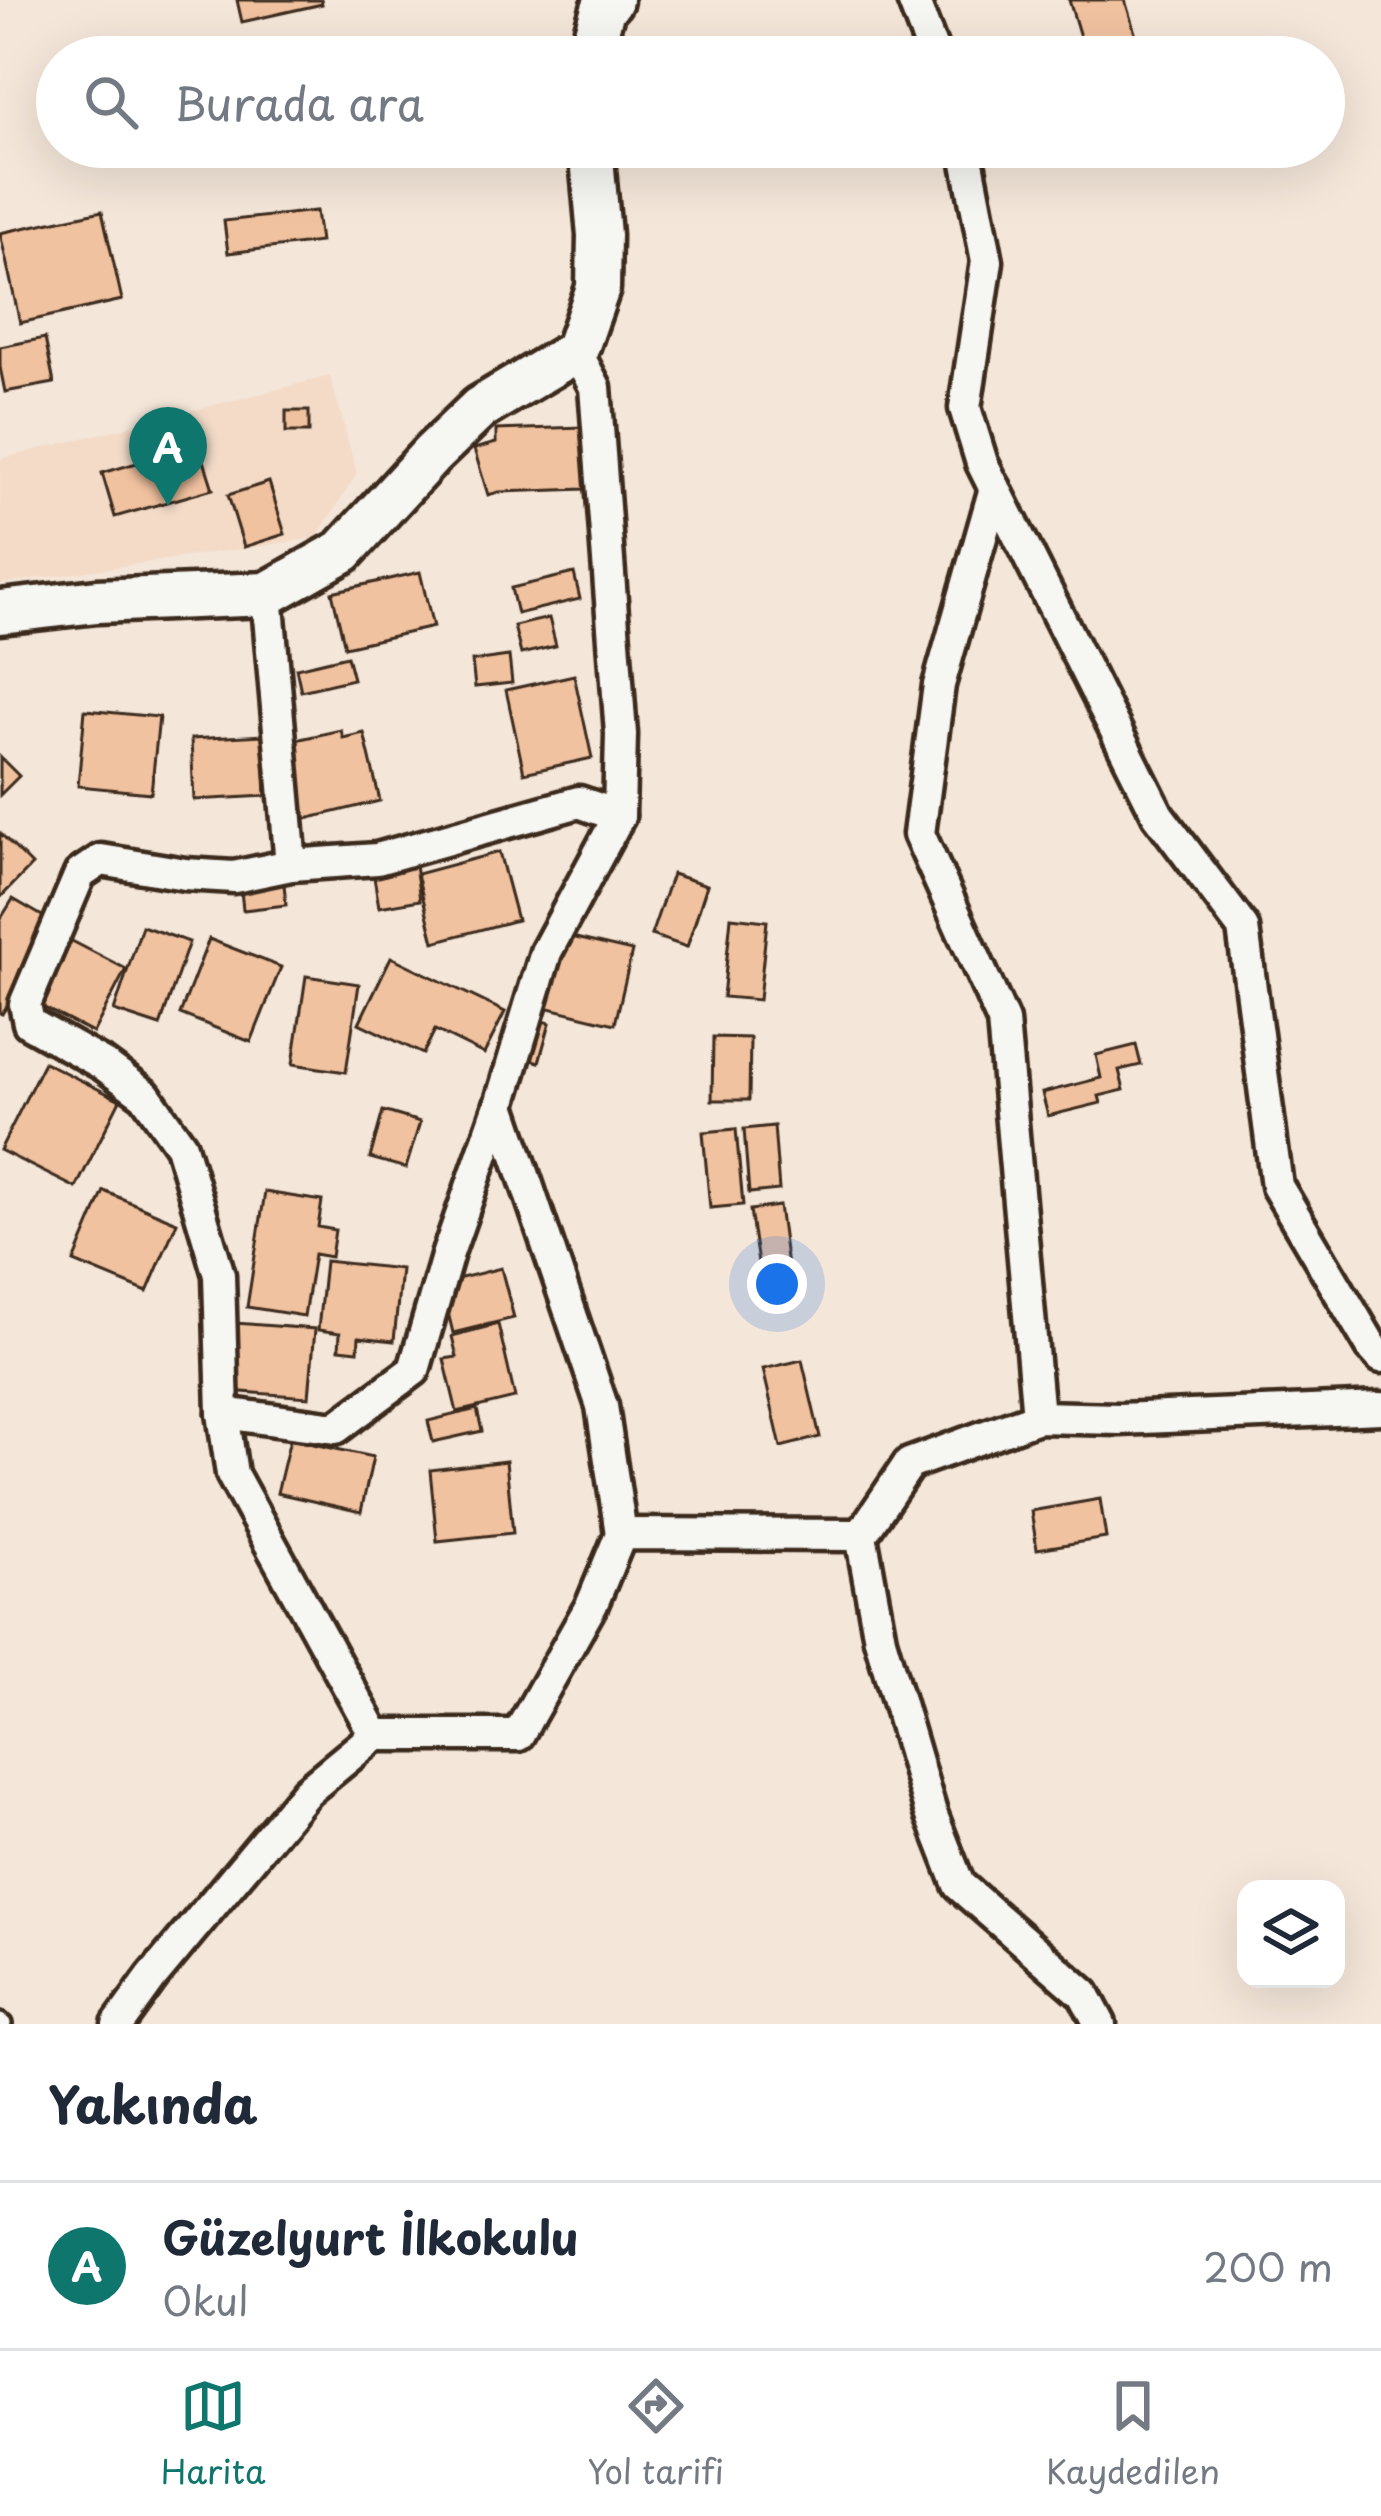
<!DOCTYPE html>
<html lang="tr">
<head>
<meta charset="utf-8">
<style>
	body { margin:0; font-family:"Playpen Sans",sans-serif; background:#f2f2f3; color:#1f2937 }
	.controls { position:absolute; right:36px; bottom:36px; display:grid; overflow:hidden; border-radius:24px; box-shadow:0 12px 48px #0002 }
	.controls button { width:108px; height:108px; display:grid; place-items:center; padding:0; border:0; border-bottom:3px solid #e0e1e3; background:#fff; color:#1f2937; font:60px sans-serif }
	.you { position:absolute; left:777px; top:1284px; width:42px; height:42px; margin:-30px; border:9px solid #fff; border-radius:50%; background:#1a73e8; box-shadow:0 0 0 18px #1a73e833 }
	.badge { display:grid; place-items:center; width:78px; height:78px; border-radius:50%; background:#0f766e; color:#fff; font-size:39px; font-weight:700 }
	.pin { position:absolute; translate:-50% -99px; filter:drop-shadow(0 3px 6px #0008) }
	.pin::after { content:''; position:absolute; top:63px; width:42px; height:36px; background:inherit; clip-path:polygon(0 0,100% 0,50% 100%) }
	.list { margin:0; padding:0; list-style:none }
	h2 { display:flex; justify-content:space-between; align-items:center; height:156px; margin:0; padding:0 48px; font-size:51px }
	h2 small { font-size:39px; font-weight:400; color:#747a83 }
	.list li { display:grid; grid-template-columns:78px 1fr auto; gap:36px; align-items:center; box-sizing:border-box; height:168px; padding:0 48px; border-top:3px solid #e0e1e3 }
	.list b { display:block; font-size:45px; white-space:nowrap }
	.list p { margin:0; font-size:39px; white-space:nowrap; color:#747a83 }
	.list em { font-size:39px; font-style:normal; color:#747a83 }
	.icon { flex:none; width:66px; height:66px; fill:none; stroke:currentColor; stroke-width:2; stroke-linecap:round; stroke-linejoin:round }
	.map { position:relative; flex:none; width:1381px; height:2024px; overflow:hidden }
	.search { position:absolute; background:#fff; box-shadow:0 12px 48px #0002; left:36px; right:36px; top:36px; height:132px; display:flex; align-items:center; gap:30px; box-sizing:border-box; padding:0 42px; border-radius:66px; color:#747a83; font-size:45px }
	.sheet { height:324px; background:#fff }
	nav { display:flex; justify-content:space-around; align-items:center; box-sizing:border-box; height:168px; border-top:3px solid #e0e1e3; background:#fff; font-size:33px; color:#747a83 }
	nav a { display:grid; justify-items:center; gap:6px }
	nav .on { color:#0f766e }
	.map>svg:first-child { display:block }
	.built { fill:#f3dbc8 }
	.building { fill:#f1c2a0; stroke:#3b2a1e; stroke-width:3 }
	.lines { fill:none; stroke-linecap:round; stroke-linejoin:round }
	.lane-casing { stroke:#3b2a1e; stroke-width:24 }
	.street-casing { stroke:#3b2a1e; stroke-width:39 }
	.secondary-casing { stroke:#3b2a1e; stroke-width:51 }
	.lane { stroke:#f6f6f2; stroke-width:15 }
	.street { stroke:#f6f6f2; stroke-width:30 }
	.secondary { stroke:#f6f6f2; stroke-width:42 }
</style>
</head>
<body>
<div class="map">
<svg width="1381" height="2024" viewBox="0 0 1381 2024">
	<rect width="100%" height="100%" fill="#f4e6d9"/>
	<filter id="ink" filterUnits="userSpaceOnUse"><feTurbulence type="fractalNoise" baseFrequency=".00833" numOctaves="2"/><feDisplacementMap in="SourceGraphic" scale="24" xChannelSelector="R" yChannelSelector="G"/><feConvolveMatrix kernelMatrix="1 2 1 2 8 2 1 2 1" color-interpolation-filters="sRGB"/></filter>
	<g filter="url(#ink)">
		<path class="built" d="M330,376l27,98 -41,64 -316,46v-125z"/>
		<g class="building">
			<path d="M237,0h84l1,4 -80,18z"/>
			<path d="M1069,0h56l14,46 -38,11h-15z"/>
			<path d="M102,211l20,89 -102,23 -20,-90z"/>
			<path d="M316,211l4,31 -92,11 -4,-32z"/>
			<path d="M45,338l9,45 -49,9 -5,-25v-20z"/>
			<rect x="286" y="411" width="23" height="21"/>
			<path d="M583,427l2,62 -86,3 -11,3 -14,-46 22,-6v-13z"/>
			<path d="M199,445l14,44 -98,28 -13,-44z"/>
			<path d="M269,482l16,52 -41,13 -16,-52z"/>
			<path d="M420,572l13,55 -88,20 -13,-55z"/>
			<path d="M574,573l6,26 -63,15 -6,-26z"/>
			<path d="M549,618l7,28 -35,8 -7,-28z"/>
			<path d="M347,656l6,23 -52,12 -5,-23z"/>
			<path d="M509,656l3,27 -37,4 -3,-26z"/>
			<path d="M574,675l18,83 -68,15 -18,-83z"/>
			<path d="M85,710l74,7 -8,76 -73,-7z"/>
			<path d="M341,730l2,8 21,-5 16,68 -74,18 -19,-77z"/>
			<path d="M263,735l3,61 -72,4 -3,-61z"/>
			<path d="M0,757l19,19 -19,19z"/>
			<path d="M0,833l32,32 -32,33z"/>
			<path d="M499,852l18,68 -83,22 -17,-68z"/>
			<path d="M415,865l5,35 -41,7 -6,-36z"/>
			<path d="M672,874l35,11 -20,62 -36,-12z"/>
			<path d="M284,884l2,21 -43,5 -2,-20z"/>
			<path d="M13,899l43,25 -54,90 -2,-1v-93z"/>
			<path d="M731,917l36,4 -8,79 -36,-3z"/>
			<path d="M142,926l47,16 -29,84 -46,-15z"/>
			<path d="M563,935l69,16 -17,73 -70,-17z"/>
			<path d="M209,939l72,28 -30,75 -71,-28z"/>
			<path d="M70,940l56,29 -33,64 -56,-29z"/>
			<path d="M391,957l114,55 -21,42 -49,-24 -12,24 -64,-31z"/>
			<path d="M306,976l53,8 -13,88 -53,-8z"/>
			<path d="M530,1017l20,6 -11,39 -20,-6z"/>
			<path d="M713,1037l37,1 -1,62h-37z"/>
			<path d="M1136,1045l5,20 -22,5 5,20 -25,6 2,7 -53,13 -6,-23 59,-15 -5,-23z"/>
			<path d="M44,1062l76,38 -44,88 -76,-38z"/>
			<path d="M383,1111l37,11 -14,46 -36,-10z"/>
			<path d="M774,1126l5,64 -30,3 -5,-64z"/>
			<path d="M736,1129l7,76 -33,3 -7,-76z"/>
			<path d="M104,1191l73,31 -30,70 -73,-30z"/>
			<path d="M265,1192l57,9 -4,26 17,3 -4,27 -17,-3 -10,62 -57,-9z"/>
			<path d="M779,1206l8,60 -28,4 -9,-60z"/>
			<path d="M325,1261l76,8 -7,72 -35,-4 -1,14 -19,-2 1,-16 -22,-3z"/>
			<path d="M501,1268l13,50 -61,15 -12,-50z"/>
			<path d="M235,1323l80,6 -6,68 -80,-6z"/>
			<path d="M498,1324l17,74 -58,14 -13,-53 13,-2 -5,-21z"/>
			<path d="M802,1360l18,77 -39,10 -18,-78z"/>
			<path d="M477,1409l5,22 -49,11 -5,-21z"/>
			<path d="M290,1439l83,18 -12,55 -84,-19z"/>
			<path d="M506,1461l7,72 -76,8 -7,-71z"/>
			<path d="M1100,1499l6,39 -69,11 -6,-38z"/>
		</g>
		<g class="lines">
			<defs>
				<path id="lane" d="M0,2022l3,2"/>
				<g id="street">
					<path d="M913,0l22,57"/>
					<path d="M965,147l22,114 -22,147 17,55 176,352 85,113 34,258 95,161 9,10"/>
					<path d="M576,351l19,36 26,347 -2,82 -73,136 -46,153 102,301 19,128"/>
					<path d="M995,488l-56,197 -20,149 84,187 35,396"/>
					<path d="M267,594l24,271"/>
					<path d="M223,1413l113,15 78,-58 34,-117 52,-148"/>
					<path d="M375,1735l-143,-261 -9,-61 -4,-138 -38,-129 -36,-51 -41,-30 -75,-42 -4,-19 55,-130 21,-14 84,14 49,3 57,-12 86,-6 202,-57 40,14"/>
					<path d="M118,2024l34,-47 155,-186 68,-56h143l74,-131 29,-70 240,1"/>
					<path d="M1100,2024l-16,-30 -125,-109 -28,-72 -51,-174 -19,-104 48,-71 129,-47 81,2 262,-11"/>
				</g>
				<g id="secondary">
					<path d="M589,57l14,-48 8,-9"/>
					<path d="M0,612l97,-11 170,-7 76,-43 89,-97 48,-46 96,-57 22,-63 1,-53 -8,-88"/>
				</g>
			</defs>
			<use href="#lane" class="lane-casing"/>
			<use href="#street" class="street-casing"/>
			<use href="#secondary" class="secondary-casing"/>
			<use href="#lane" class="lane"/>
			<use href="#street" class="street"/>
			<use href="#secondary" class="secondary"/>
		</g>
	</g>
</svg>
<div class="controls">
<button><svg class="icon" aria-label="layers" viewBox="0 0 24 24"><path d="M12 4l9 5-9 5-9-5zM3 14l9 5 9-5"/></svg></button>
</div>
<div class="you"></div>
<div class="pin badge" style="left:168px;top:506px">A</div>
<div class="search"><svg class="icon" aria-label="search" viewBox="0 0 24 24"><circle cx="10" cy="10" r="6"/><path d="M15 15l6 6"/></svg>Burada ara</div>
</div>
<section class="sheet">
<h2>Yakında<small></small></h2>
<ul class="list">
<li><span class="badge">A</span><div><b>Güzelyurt İlkokulu</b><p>Okul</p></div><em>200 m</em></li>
</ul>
</section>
<nav>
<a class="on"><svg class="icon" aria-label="map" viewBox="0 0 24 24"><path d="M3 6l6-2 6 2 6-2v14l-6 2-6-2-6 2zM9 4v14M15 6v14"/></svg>Harita</a>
<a><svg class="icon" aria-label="directions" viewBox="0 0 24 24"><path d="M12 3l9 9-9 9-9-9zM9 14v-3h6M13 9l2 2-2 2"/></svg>Yol tarifi</a>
<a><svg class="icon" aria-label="saved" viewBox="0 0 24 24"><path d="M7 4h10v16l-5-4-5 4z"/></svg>Kaydedilen</a>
</nav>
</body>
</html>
